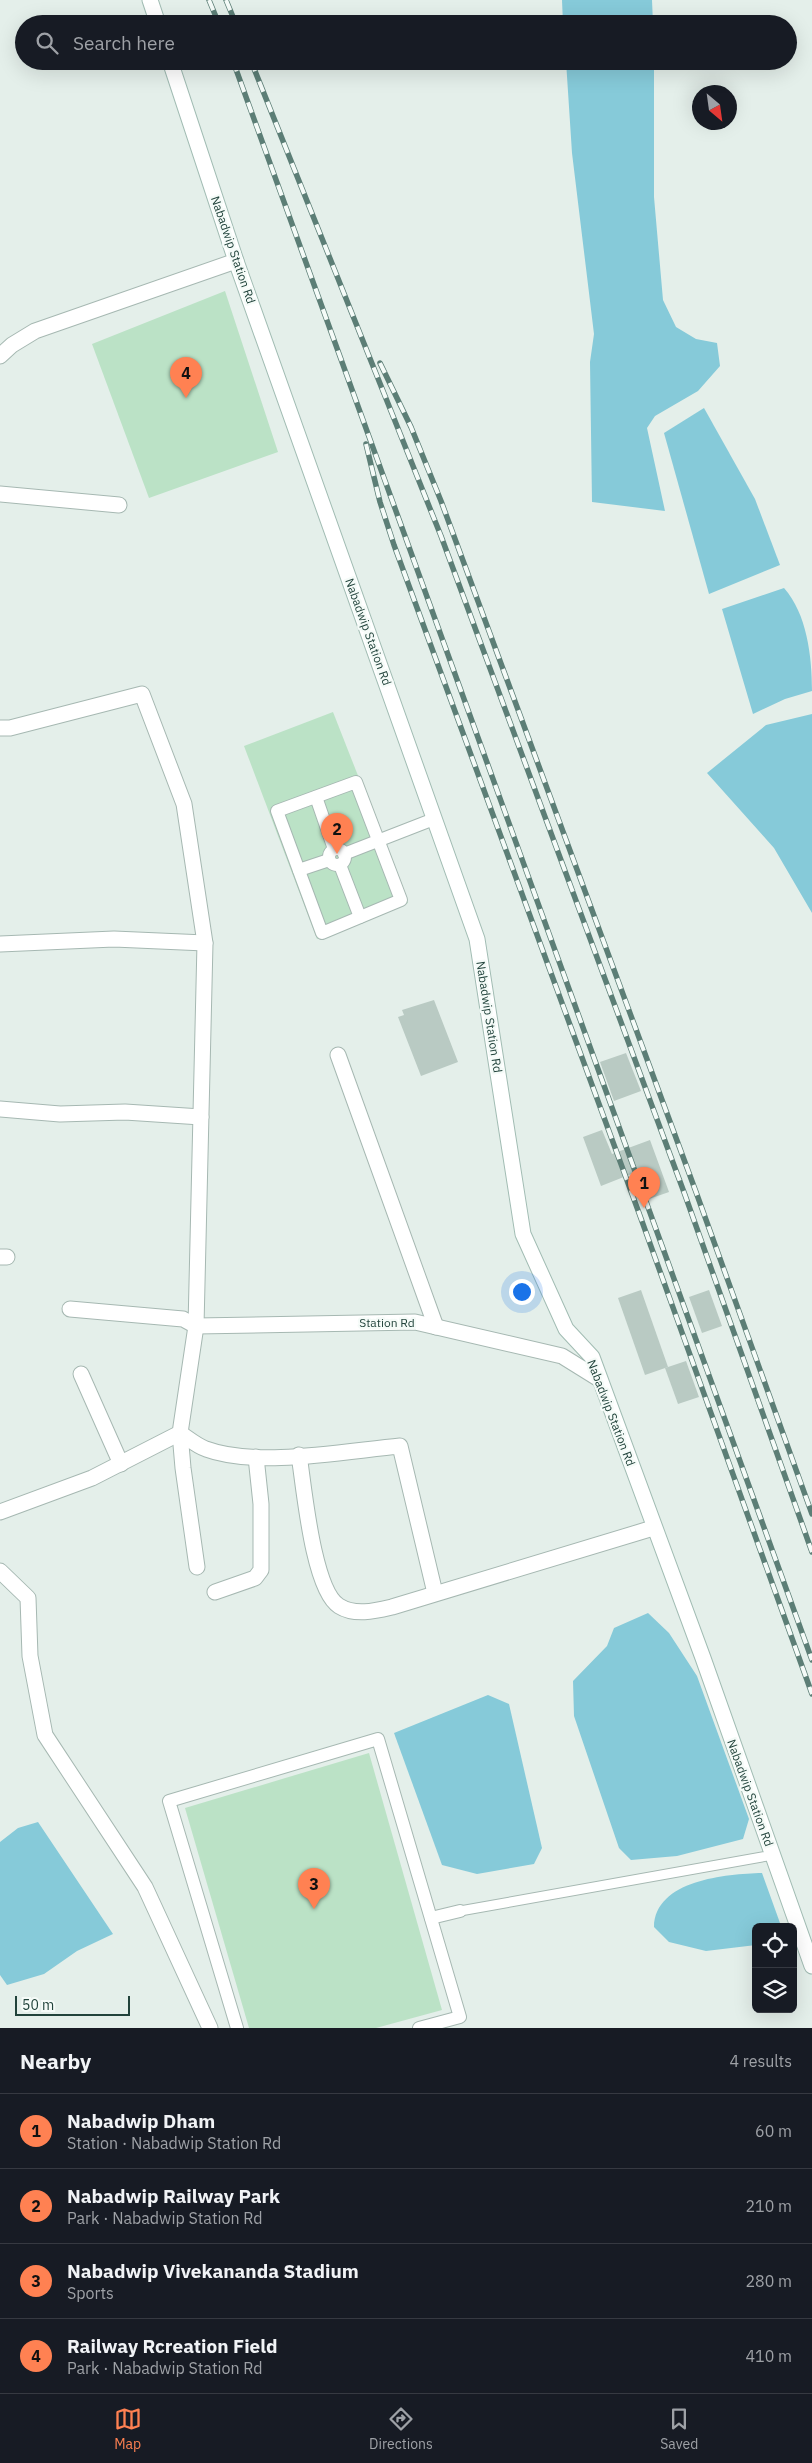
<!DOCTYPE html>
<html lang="en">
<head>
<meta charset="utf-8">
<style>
	body { margin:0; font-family:"IBM Plex Sans",sans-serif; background:#20242c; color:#f1f3f6 }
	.controls { position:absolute; right:15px; bottom:15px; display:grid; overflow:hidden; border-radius:8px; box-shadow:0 5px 20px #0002 }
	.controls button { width:45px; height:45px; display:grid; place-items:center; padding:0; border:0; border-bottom:1px solid #363941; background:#171b24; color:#f1f3f6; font:25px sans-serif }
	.compass { position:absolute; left:692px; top:85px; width:45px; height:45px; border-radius:50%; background:#171b24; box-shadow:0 5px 20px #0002; rotate:151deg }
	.scale { position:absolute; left:15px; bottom:12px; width:115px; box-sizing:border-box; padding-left:5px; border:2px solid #21433b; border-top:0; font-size:14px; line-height:18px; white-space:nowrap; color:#21433b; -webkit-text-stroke:4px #f5fbf8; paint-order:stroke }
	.you { position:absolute; left:521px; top:1291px; width:18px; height:18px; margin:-12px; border:4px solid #fff; border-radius:50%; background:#1a73e8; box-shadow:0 0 0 8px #1a73e833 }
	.badge { display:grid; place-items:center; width:32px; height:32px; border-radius:50%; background:#ff8152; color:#111; font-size:16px; font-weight:700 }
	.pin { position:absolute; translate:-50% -41px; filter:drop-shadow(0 1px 2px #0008) }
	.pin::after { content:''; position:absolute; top:26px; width:18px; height:15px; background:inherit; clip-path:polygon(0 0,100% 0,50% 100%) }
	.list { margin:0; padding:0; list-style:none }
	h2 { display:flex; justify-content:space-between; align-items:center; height:65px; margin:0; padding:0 20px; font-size:21px }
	h2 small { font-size:16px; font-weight:400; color:#9ea1a6 }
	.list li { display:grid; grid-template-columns:32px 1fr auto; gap:15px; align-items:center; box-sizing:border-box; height:75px; padding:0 20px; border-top:1px solid #363941 }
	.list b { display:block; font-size:19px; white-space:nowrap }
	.list p { margin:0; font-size:16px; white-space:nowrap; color:#9ea1a6 }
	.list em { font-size:16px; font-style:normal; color:#9ea1a6 }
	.icon { flex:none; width:28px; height:28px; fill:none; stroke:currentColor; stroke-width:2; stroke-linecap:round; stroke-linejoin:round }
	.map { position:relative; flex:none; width:812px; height:2028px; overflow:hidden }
	.search { position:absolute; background:#171b24; box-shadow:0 5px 20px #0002; left:15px; right:15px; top:15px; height:55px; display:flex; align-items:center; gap:12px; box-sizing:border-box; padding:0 18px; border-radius:28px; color:#9ea1a6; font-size:19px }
	.sheet { height:365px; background:#171b24 }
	nav { display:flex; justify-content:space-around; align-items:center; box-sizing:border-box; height:70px; border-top:1px solid #363941; background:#171b24; font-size:14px; color:#9ea1a6 }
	nav a { display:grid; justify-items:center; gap:2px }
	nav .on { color:#ff8152 }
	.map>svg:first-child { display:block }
	.green { fill:#bbe2c6 }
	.water { fill:#86cad9 }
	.building { fill:#b9cac3 }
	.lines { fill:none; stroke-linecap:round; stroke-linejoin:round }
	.service-casing { stroke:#a6b8b2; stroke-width:11 }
	.pedestrian-casing { stroke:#a6b8b2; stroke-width:14 }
	.minor-casing { stroke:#a6b8b2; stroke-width:17 }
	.tertiary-casing { stroke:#a6b8b2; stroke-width:17 }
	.secondary-casing { stroke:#a1bcb3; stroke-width:17 }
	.service { stroke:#fff; stroke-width:9 }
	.pedestrian { stroke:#fff; stroke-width:12 }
	.minor { stroke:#fff; stroke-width:15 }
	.tertiary { stroke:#fff; stroke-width:15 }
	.secondary { stroke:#fff; stroke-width:15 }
	.rail-casing { stroke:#5c7e76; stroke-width:5.5 }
	.rail { stroke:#f5fbf8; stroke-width:4; stroke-dasharray:11; stroke-linecap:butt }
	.labels { text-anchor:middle; stroke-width:4.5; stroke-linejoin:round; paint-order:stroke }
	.street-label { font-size:12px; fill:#21433b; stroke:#f5fbf8 }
</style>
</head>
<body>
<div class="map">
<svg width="812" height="2028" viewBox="0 0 812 2028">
	<rect width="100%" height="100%" fill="#e4efea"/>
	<g class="green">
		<path d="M225,291l53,161 -129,46 -57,-154z"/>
		<path d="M333,712l75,191 -91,36 -73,-193z"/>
		<path d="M369,1753l73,257 -66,18h-127l-64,-220z"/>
	</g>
	<g class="water">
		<path d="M562,0h90l1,24h-90z"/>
		<path d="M566,61h88v136l9,103 13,27 20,12 21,4 3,23 -22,25 -43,25 -8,12 18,83 -73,-9 -2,-140 4,-28 -22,-181z"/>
		<path d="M704,408l51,91 25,66 -71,29 -45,-161z"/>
		<path d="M784,588c23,26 28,68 28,103l-27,8 -32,15 -31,-105z"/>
		<path d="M812,714v199l-38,-65 -67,-75 59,-48z"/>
		<path d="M648,1613l21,20 28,43 52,143 -6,20 -66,17 -46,4 -12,-12 -45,-132 -1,-35 34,-35 7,-18z"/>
		<path d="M488,1695l21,9 33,144 -8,16 -57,10 -35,-9 -48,-132z"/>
		<path d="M38,1822l75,112 -36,17 -33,23 -37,11 -7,-10v-133l18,-14z"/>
		<path d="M762,1873l18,50 -3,4h-21v18l-50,6 -37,-9 -15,-15c1,-47 72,-53 108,-54z"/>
	</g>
	<g class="building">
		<path d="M434,1000l24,62 -37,14 -23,-59 6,-2 -2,-5z"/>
		<path d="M626,1053l15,38 -27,10 -14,-39z"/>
		<path d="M602,1130l10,24 38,-14 19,52 -20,7 -10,-28 -38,15 -18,-49z"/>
		<path d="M641,1290l27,77 -23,8 -27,-77z"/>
		<path d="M709,1290l13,36 -20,7 -13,-36z"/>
		<path d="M686,1361l13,36 -21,7 -13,-36z"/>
	</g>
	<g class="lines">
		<defs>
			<path id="service" d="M460,1911l313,-56"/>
			<g id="pedestrian">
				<path d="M356,782l45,118 -79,33 -45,-122z"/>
				<path d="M316,797l18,52"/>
				<circle cx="337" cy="857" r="8"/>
				<path d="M344,854l90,-35"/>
				<path d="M340,865l20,52"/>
				<path d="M299,870l30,-10"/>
				<path d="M431,1918l29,-7"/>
				<path d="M237,2028l-68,-227 209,-62 82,278 -41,11"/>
			</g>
			<g id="minor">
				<path d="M0,494l119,11"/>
				<path d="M0,728h10l132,-34 42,110 21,139 -9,383 -16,107 -88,45 -92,34"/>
				<path d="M0,944l114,-5 91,4"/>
				<path d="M338,1055l98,272"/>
				<path d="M0,1109l60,5 65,-2 76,5"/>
				<path d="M0,1257h7"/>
				<path d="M70,1309l113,10 13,7"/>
				<path d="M196,1326l219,-4 147,34 37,23"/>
				<path d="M81,1374l40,90"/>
				<path d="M180,1433c9,6 17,13 26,16 51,19 140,2 194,-3l35,147"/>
				<path d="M180,1433l3,35 14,99"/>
				<path d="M299,1455c5,32 14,135 40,151 16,10 36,5 53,1l261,-79"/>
				<path d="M0,1571l28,27 2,58 15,79 100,152 65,141"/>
				<path d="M215,1592l40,-14 6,-8v-66l-5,-47"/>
			</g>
			<path id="tertiary" d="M0,356l12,-11 23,-14 201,-70"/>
			<g id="secondary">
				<path d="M150,0l8,24"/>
				<path d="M170,61l66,200 241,678 46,295 43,95 26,28 111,301 109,308"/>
			</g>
		</defs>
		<use href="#service" class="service-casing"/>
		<use href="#pedestrian" class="pedestrian-casing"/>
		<use href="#minor" class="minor-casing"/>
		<use href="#tertiary" class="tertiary-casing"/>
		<use href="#secondary" class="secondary-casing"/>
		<use href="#service" class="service"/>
		<use href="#pedestrian" class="pedestrian"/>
		<use href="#minor" class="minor"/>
		<use href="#tertiary" class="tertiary"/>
		<use href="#secondary" class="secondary"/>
		<defs>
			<g id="rail">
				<path d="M209,0l10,24"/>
				<path d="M226,0l10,24"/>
				<path d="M233,61l579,1599"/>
				<path d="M251,61l190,475 244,659 127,357"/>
				<path d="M380,363l31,64 30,74 255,691 116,322"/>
				<path d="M366,444l14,58 14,43 245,668 173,481"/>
			</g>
		</defs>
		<use href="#rail" class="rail-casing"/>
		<use href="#rail" class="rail"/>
	</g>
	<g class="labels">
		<g class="street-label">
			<text transform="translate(233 250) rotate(71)" y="4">Nabadwip Station Rd</text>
			<text transform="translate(368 632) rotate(70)" y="4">Nabadwip Station Rd</text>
			<text transform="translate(489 1017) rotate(81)" y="4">Nabadwip Station Rd</text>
			<text x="387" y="1327">Station Rd</text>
			<text transform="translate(611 1413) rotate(69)" y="4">Nabadwip Station Rd</text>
			<text transform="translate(750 1793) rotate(70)" y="4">Nabadwip Station Rd</text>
		</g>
	</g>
</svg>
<div class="controls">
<button><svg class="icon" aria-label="locate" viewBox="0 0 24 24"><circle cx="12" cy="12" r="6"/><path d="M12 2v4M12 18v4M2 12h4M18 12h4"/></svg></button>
<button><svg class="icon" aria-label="layers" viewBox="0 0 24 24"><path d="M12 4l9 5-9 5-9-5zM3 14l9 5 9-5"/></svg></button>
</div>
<svg class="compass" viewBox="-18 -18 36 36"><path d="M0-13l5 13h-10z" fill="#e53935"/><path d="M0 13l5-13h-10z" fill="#9ea1a6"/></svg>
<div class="scale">50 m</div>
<div class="you"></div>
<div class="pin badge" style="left:644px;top:1208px">1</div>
<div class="pin badge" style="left:337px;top:854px">2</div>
<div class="pin badge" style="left:314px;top:1909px">3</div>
<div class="pin badge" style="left:186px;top:398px">4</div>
<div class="search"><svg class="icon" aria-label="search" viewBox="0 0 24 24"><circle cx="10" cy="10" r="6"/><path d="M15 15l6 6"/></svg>Search here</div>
</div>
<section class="sheet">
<h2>Nearby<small>4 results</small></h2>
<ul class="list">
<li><span class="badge">1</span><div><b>Nabadwip Dham</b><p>Station · Nabadwip Station Rd</p></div><em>60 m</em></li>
<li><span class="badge">2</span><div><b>Nabadwip Railway Park</b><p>Park · Nabadwip Station Rd</p></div><em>210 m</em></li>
<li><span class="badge">3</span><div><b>Nabadwip Vivekananda Stadium</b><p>Sports</p></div><em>280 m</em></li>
<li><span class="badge">4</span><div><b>Railway Rcreation Field</b><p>Park · Nabadwip Station Rd</p></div><em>410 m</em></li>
</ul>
</section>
<nav>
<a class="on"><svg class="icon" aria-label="map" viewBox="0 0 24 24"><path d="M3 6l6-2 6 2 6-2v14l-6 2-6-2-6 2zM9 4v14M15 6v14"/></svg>Map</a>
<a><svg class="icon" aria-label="directions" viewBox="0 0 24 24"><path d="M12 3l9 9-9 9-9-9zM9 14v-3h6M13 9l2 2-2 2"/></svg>Directions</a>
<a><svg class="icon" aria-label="saved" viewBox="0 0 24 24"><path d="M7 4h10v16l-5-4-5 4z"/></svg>Saved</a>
</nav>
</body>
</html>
